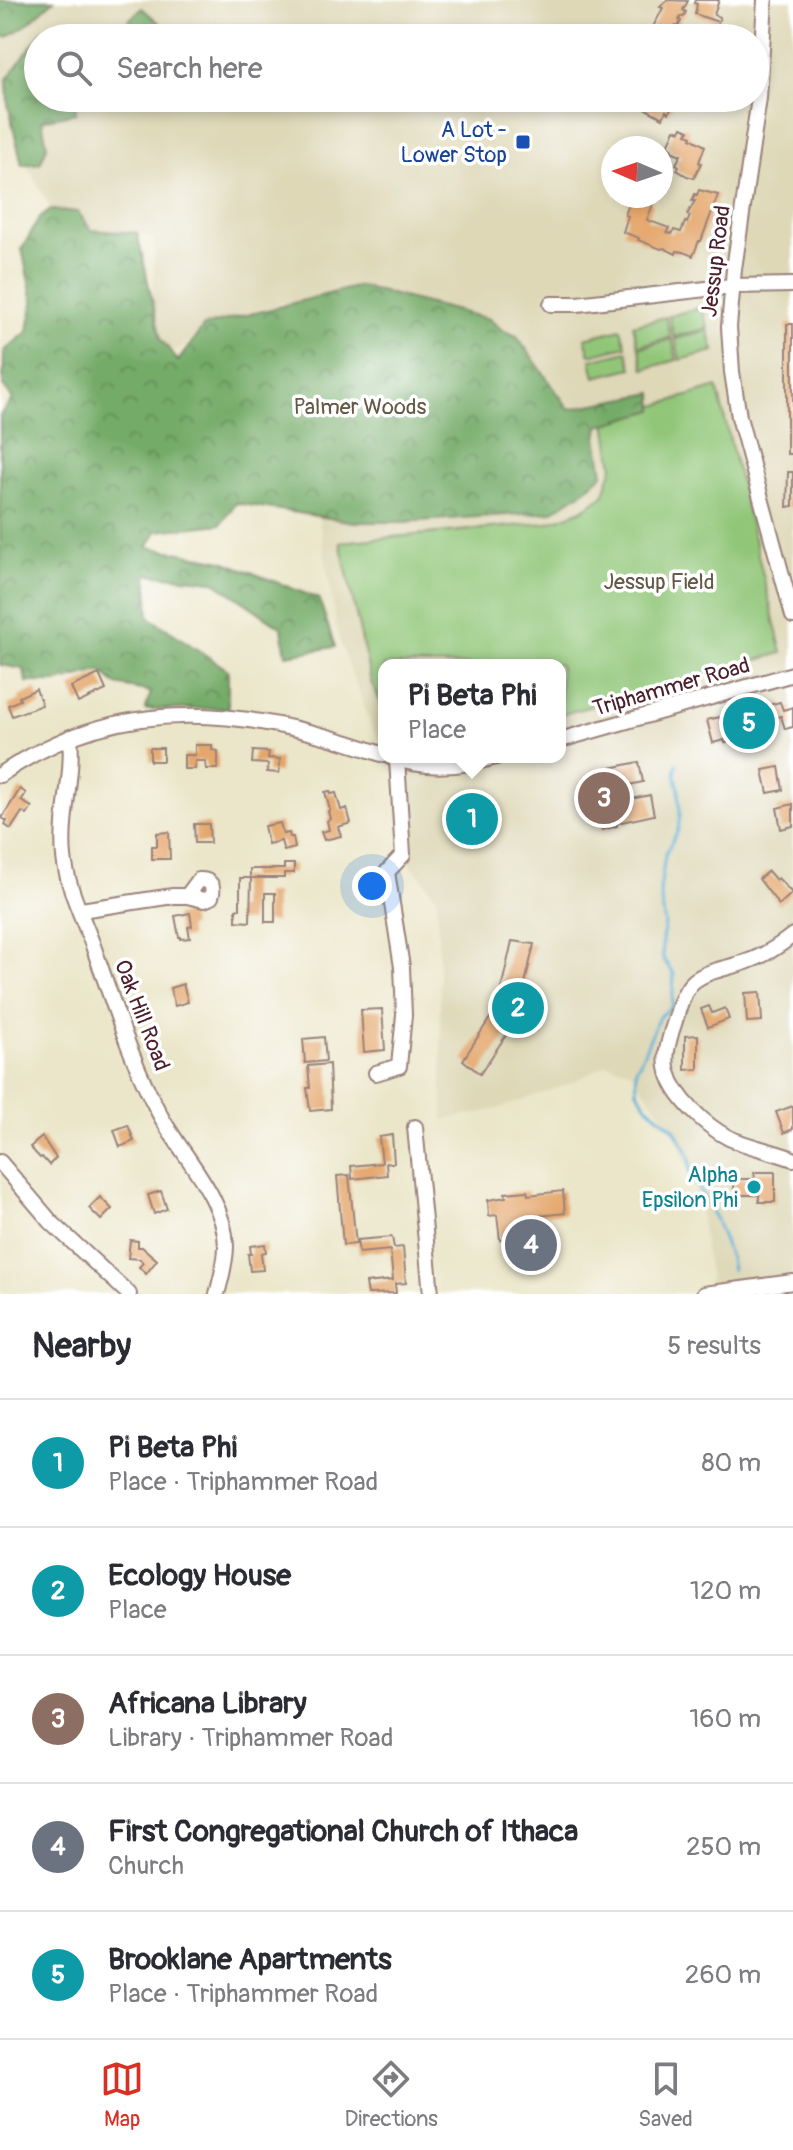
<!DOCTYPE html>
<html lang="en">
<head>
<meta charset="utf-8">
<style>
	body { margin:0; font-family:Pangolin,sans-serif; background:#f7f7f7; color:#2b2b33 }
	.compass { position:absolute; left:601px; top:136px; width:72px; height:72px; border-radius:50%; background:#fff; box-shadow:0 4px 12px #0003; rotate:272deg }
	.you { position:absolute; left:372px; top:886px; width:28px; height:28px; margin:-20px; border:6px solid #fff; border-radius:50%; background:#1a73e8; box-shadow:0 0 0 12px #1a73e833 }
	.badge { display:grid; place-items:center; width:52px; height:52px; border-radius:50%; background:#d93025; color:#fff; font-size:26px; font-weight:700 }
	.pin { position:absolute; translate:-50% -50%; border:4px solid #fff; box-shadow:0 2px 8px #0006 }
	.popup { position:absolute; left:378px; top:659px; width:188px; height:104px; box-sizing:border-box; display:grid; place-content:center; border-radius:16px; background:#fff; filter:drop-shadow(0 2px 6px #0005); font-size:26px; white-space:nowrap; color:#7c7c81 }
	.popup b { font-size:30px; color:#2b2b33 }
	.popup::after { content:''; position:absolute; left:50%; top:100%; margin-left:-16px; border:16px solid transparent; border-top-color:#fff }
	.list { margin:0; padding:0; list-style:none }
	h2 { display:flex; justify-content:space-between; align-items:center; height:104px; margin:0; padding:0 32px; font-size:34px }
	h2 small { font-size:26px; font-weight:400; color:#7c7c81 }
	.list li { display:grid; grid-template-columns:52px 1fr auto; gap:24px; align-items:center; box-sizing:border-box; height:128px; padding:0 32px; border-top:2px solid #e1e1e2 }
	.list b { display:block; font-size:30px; white-space:nowrap }
	.list p { margin:0; font-size:26px; white-space:nowrap; color:#7c7c81 }
	.list em { font-size:26px; font-style:normal; color:#7c7c81 }
	.icon { flex:none; width:44px; height:44px; fill:none; stroke:currentColor; stroke-width:2; stroke-linecap:round; stroke-linejoin:round }
	.map { position:relative; flex:none; width:793px; height:1294px; overflow:hidden }
	.search { position:absolute; background:#fff; box-shadow:0 4px 12px #0003; left:24px; right:24px; top:24px; height:88px; display:flex; align-items:center; gap:20px; box-sizing:border-box; padding:0 28px; border-radius:44px; color:#7c7c81; font-size:30px }
	.sheet { height:744px; background:#fff }
	nav { display:flex; justify-content:space-around; align-items:center; box-sizing:border-box; height:112px; border-top:2px solid #e1e1e2; background:#fff; font-size:22px; color:#7c7c81 }
	nav a { display:grid; justify-items:center; gap:4px }
	nav .on { color:#d93025 }
	.map>svg:first-child { display:block }
	.built { fill:#ded8b7; fill-rule:evenodd }
	.green { fill:#91c678; stroke:#6e7252; stroke-width:2 }
	.forest { fill:url(#forest-crowns); stroke:#5f654a; stroke-width:2 }
	.lines { fill:none; stroke-linecap:round; stroke-linejoin:round }
	.stream { stroke:#5aafd6; stroke-width:3 }
	.building { fill:#e4a66b }
	.minor-casing { stroke:#9a827a; stroke-width:18 }
	.minor { stroke:#fff; stroke-width:14 }
	.transit-dot { fill:#1a4fb4; stroke:#fff; stroke-width:3 }
	.culture-dot { fill:#0f9aa8; stroke:#fff; stroke-width:3 }
	.labels { text-anchor:middle; stroke-width:7; stroke-linejoin:round; paint-order:stroke }
	.transit-label { font-size:22px; fill:#164399; stroke:#fff; text-anchor:end }
	.street-label { font-size:22px; fill:#4a1f2b; stroke:#fff }
	.park-label { font-size:22px; fill:#635946; stroke:#fff }
	.culture-label { font-size:22px; fill:#0d838f; stroke:#fff; text-anchor:end }
</style>
</head>
<body>
<div class="map">
<svg width="793" height="1294" viewBox="0 0 793 1294">
	<defs>
		<pattern id="forest-crowns" width="20" height="18" patternUnits="userSpaceOnUse" patternTransform="scale(2)"><rect width="20" height="18" fill="#74ab68"/><path d="M2 6a3 3 0 1 1 6 0M12 15a3 3 0 1 1 6 0" fill="none" stroke="#618b56"/></pattern>
	</defs>
	<rect width="100%" height="100%" fill="#fff"/>
	<filter id="ink" filterUnits="userSpaceOnUse"><feTurbulence type="fractalNoise" baseFrequency=".0125" numOctaves="2"/><feDisplacementMap in="SourceGraphic" scale="16" xChannelSelector="R" yChannelSelector="G"/><feConvolveMatrix kernelMatrix="1 2 1 2 8 2 1 2 1" color-interpolation-filters="sRGB"/></filter>
	<filter id="wash" filterUnits="userSpaceOnUse"><feTurbulence type="fractalNoise" baseFrequency=".006" numOctaves="4" result="noise"/><feDisplacementMap in="SourceGraphic" scale="32" xChannelSelector="R" yChannelSelector="G"/><feGaussianBlur stdDeviation="1.8" result="paint"/><feColorMatrix in="noise" values="0 0 0 0 0 0 0 0 0 0 0 0 0 0 0 0 0 1.4 0 .05"/><feComposite in="paint" operator="in"/></filter>
	<g filter="url(#wash)">
		<rect width="100%" height="100%" fill="#ebe6c9"/>
		<path class="built" d="M0,0h793v1294h-81l-14,-95 -23,-67 -45,-62 -23,-6 -36,19 -73,26 -55,11 -6,-222 -35,-45 -8,-96h166v-92h-176v79l-12,-16 -34,-91 -54,-335 -80,24 -22,21 -6,3 -8,-2 -7,-9 -6,-16 -2,-29 2,-46 -3,-9 -6,-4 -9,-2 -33,2 -14,-5 -12,-18 -27,-2 -23,-43 -18,-68 -10,-23zM38,38h717v60h-717zM613,148h48v48h-48z"/>
		<g class="green">
			<path d="M702,307l6,21 -34,9 -5,-21z"/>
			<path d="M666,317l5,20 -33,9 -5,-21z"/>
			<path d="M621,329l5,17 -36,9 -5,-17z"/>
			<path d="M708,330l6,21 -34,9 -5,-21z"/>
			<path d="M672,339l5,21 -33,9 -5,-21z"/>
			<path d="M627,351l5,17 -37,9 -4,-17z"/>
			<path d="M717,387l65,266 -222,62v-50h-176v44l-13,-27 -31,-140 207,-19 33,-12 23,-15 10,-29 -7,-46z"/>
		</g>
		<g class="forest">
			<path d="M0,0h54l-29,26 -18,11 -7,-2z"/>
			<path d="M142,8l23,20 34,7 -4,3h-77v-8z"/>
			<path d="M43,30l13,8h-18v60h37l1,15 -34,7 5,27 -7,16 -18,2 -14,-61 -1,-25z"/>
			<path d="M51,210l27,2 13,18 46,3 24,106 17,22 26,-35 155,-40 130,33 13,11 15,6 52,73 84,-16 1,17 -55,16 -2,12 6,36 -19,17 -33,21 -147,10h-50l-118,-19 -15,21 -64,7 -9,16 75,14 96,38 16,48 -49,8 -4,-27 -69,-47 -66,-7 2,43 79,53v38l-83,2 6,-18 -34,-7 -17,-14 -42,11h-32l-2,-13 -24,-4v-250l13,-16 -10,-13 1,-35 24,-20 5,-29 -11,-53 17,-31z"/>
		</g>
		<g class="lines">
			<path class="stream" d="M677,764l-2,10 4,15 1,28 -2,13 -13,25 -5,36 5,34 -3,14 1,20 11,15 -2,33 -13,10 -19,45 -4,6 1,23 11,16 26,22 13,22 3,9v12l26,48 14,38 2,12"/>
		</g>
		<g id="blocks">
			<g class="building">
				<path d="M667,0l21,1 -5,9 3,2 -3,5 -2,-1 -2,4 2,1 -3,6 -3,-1 -3,7 2,1 -2,4h-25l16,-30 -3,-1z"/>
				<path d="M695,0h24l-5,15 6,2 -2,5 -23,-8 2,-10 -3,-1z"/>
				<path d="M630,98h41l4,2 -6,13 -3,-2 -3,7 -19,-10 1,-3z"/>
				<path d="M682,127l7,3 -2,4 5,2 -1,2 14,8 -6,16 2,1 -7,15 -7,-2 -10,-6 2,-4 -3,-2 5,-9 -10,-4 1,-3 -4,-2 7,-17 5,2z"/>
				<path d="M699,190l19,5 -17,46h-2l-6,15 -10,-4 -6,-1 -1,3 -12,-6 -3,1 -23,-9 1,-2 -16,-6 5,-16 -3,-1 7,-19h14l6,2 -2,5 3,1 -6,16 22,8 -2,4 2,1 3,1 2,-4 7,2 4,-10 2,1 3,-7 -3,-1 8,-14h-3l3,-7 2,1z"/>
				<rect x="787" y="324" width="6" height="130"/>
				<path d="M788,472h5v34l-6,1z"/>
				<path d="M99,674l7,16 -28,13 -7,-16z"/>
				<path d="M36,689l6,16 -30,11 -4,-11 12,-5 -1,-3z"/>
				<path d="M780,702l3,8 10,-3v20l-8,2 -4,-13 -37,10 3,11 -22,6 -1,-3 -11,3 -6,-23 13,-3 3,13 18,-5 -3,-12z"/>
				<path d="M195,745h17v5l6,1v18h-12l-1,-8h-10v8h-11v-14h11z"/>
				<rect x="150" y="748" width="13" height="13"/>
				<path d="M253,751l16,1 -1,6 12,1 -1,14 -12,-1 1,-8 -16,-1z"/>
				<path d="M639,762l4,20 -28,6 3,14 32,-7 4,20 -37,8v3l-15,4 -4,-21 6,-2 -2,-7 -9,2 -5,-24 12,-3v-5z"/>
				<path d="M779,767l4,23 -15,3 -5,-23z"/>
				<path d="M20,789l6,4 -5,8 11,6 -5,8 -5,-3 -11,17 -6,-4 2,-4 -5,-3z"/>
				<path d="M330,791l1,3 5,-1 5,17 6,-2 4,15 -13,4 3,9 -17,4 -3,-8 8,-2 -2,-9 3,-2 -2,-8 2,-1 -5,-18z"/>
				<path d="M793,804v22l-12,3 -4,-21z"/>
				<path d="M488,806l3,23 -36,4 -2,-24z"/>
				<path d="M280,823l3,11 6,-1 1,4h3l2,11 -11,3 -3,-10 -13,3 -4,-18z"/>
				<path d="M194,824h15l1,19h-15z"/>
				<path d="M169,832l1,27h-18v-13h5v-13z"/>
				<path d="M284,864h10v9h-10v5h-33l-1,44 -14,-1v-12h4v-31h10v-9h34z"/>
				<path d="M768,871l8,9 2,-2 14,15 -13,12 -20,-26z"/>
				<rect x="265" y="893" width="10" height="29"/>
				<path d="M190,913l2,13 -4,1 2,11 -9,1v-2h-2l-4,-21z"/>
				<path d="M512,941l22,3 -13,57 24,8 -9,21 -21,-8 -35,52 -17,-14 34,-53z"/>
				<path d="M183,984l5,18 -13,4 -5,-18z"/>
				<path d="M760,992l2,29 -15,1 -2,-29z"/>
				<path d="M709,1006l3,7 13,-5 4,11 -21,8 -7,-18z"/>
				<path d="M382,1009l3,41 -21,2 -3,-42z"/>
				<path d="M698,1035v34l-13,1v-34z"/>
				<path d="M324,1037l2,24 -21,2 -2,-24z"/>
				<path d="M329,1064l2,45 -21,2 -3,-23h3l-2,-22z"/>
				<path d="M793,1106v23l-9,4 -8,-21z"/>
				<path d="M128,1125l6,16 -14,6 -6,-17z"/>
				<path d="M392,1135l2,28h-8l1,12 -35,4 -1,-13 31,-3 -3,-26z"/>
				<path d="M42,1137l14,21 -7,7 -7,-8 -2,1 -10,-11z"/>
				<path d="M754,1172h21v30h-16v-7h-25v-16h21z"/>
				<path d="M349,1175l7,69 -13,1 -6,-69z"/>
				<path d="M161,1191l6,18 -13,5 -6,-19z"/>
				<path d="M527,1191l1,4 35,-4 2,22 -35,4 4,33 -22,3 -2,-15 -10,2 -3,-25 -8,1 -1,-16 18,-3 -1,-4z"/>
				<path d="M100,1197l12,12 -11,11 -12,-12z"/>
				<path d="M392,1237l2,11 9,-1 3,36 -11,1 1,9 -28,1 -2,-11 27,-3 -3,-30 -31,3 -2,-13z"/>
				<path d="M130,1240l8,1v6h4l15,13 -11,14 -7,-7 4,-4 -3,-4 -12,-1z"/>
				<path d="M265,1244l1,8 -5,1 2,17 -13,1 -2,-17h3l-1,-8z"/>
			</g>
		</g>
	</g>
	<g filter="url(#ink)">
		<use href="#blocks" fill-opacity="0" stroke="#9a827a" stroke-width="2"/>
		<g class="lines">
			<defs>
				<g id="minor">
					<path d="M765,0l-6,98 -25,171 -5,58 3,45 7,45 54,199"/>
					<path d="M551,304h26l155,-18 61,-1"/>
					<path d="M70,737c4,40 -10,79 -6,120 3,29 18,59 28,86 21,58 38,116 67,170 22,42 66,84 67,133 0,16 -5,33 -9,48"/>
					<path d="M560,740l233,-66"/>
					<path d="M390,757c36,13 70,10 106,0"/>
					<path d="M0,775c121,-84 252,-67 384,-20"/>
					<path d="M199,880c11,-1 16,6 12,17l-7,3 -17,-4z"/>
					<path d="M81,910l92,-14h14"/>
					<path d="M793,935c-15,12 -29,21 -47,27 -17,6 -38,8 -52,19 -13,11 -16,33 -22,49 -4,14 -8,27 -4,42 7,26 38,54 61,66 20,9 43,13 64,21"/>
					<path d="M376,1073l23,-7 5,-51 -2,-48 -15,-95 16,-17 -6,-95"/>
					<path d="M415,1127l16,167"/>
					<path d="M0,1162l51,60 78,72"/>
					<path d="M704,1294l89,-12"/>
				</g>
			</defs>
			<use href="#minor" class="minor-casing"/>
			<use href="#minor" class="minor"/>
		</g>
	</g>
	<rect class="transit-dot" x="515" y="134" width="16" height="16" rx="4"/>
	<circle class="culture-dot" cx="754" cy="1187" r="8"/>
	<g class="labels">
		<g class="transit-label">
			<text x="507" y="137">A Lot -<tspan x="507" dy="25">Lower Stop</tspan></text>
		</g>
		<g class="street-label">
			<text transform="translate(715 261) rotate(-83)" y="8">Jessup Road</text>
			<text transform="translate(671 686) rotate(-16)" y="8">Triphammer Road</text>
			<text transform="translate(143 1015) rotate(69)" y="8">Oak Hill Road</text>
		</g>
		<g class="park-label">
			<text x="360" y="414">Palmer Woods</text>
			<text x="659" y="589">Jessup Field</text>
		</g>
		<g class="culture-label">
			<text x="738" y="1182">Alpha<tspan x="738" dy="25">Epsilon Phi</tspan></text>
		</g>
	</g>
</svg>
<svg class="compass" viewBox="-18 -18 36 36"><path d="M0-13l5 13h-10z" fill="#e53935"/><path d="M0 13l5-13h-10z" fill="#7c7c81"/></svg>
<div class="you"></div>
<div class="pin badge" style="left:472px;top:819px;background:#0f9aa8">1</div>
<div class="popup"><b>Pi Beta Phi</b>Place</div>
<div class="pin badge" style="left:518px;top:1008px;background:#0f9aa8">2</div>
<div class="pin badge" style="left:604px;top:798px;background:#8d6e63">3</div>
<div class="pin badge" style="left:531px;top:1245px;background:#6b7280">4</div>
<div class="pin badge" style="left:749px;top:723px;background:#0f9aa8">5</div>
<div class="search"><svg class="icon" aria-label="search" viewBox="0 0 24 24"><circle cx="10" cy="10" r="6"/><path d="M15 15l6 6"/></svg>Search here</div>
</div>
<section class="sheet">
<h2>Nearby<small>5 results</small></h2>
<ul class="list">
<li><span class="badge" style="background:#0f9aa8">1</span><div><b>Pi Beta Phi</b><p>Place · Triphammer Road</p></div><em>80 m</em></li>
<li><span class="badge" style="background:#0f9aa8">2</span><div><b>Ecology House</b><p>Place</p></div><em>120 m</em></li>
<li><span class="badge" style="background:#8d6e63">3</span><div><b>Africana Library</b><p>Library · Triphammer Road</p></div><em>160 m</em></li>
<li><span class="badge" style="background:#6b7280">4</span><div><b>First Congregational Church of Ithaca</b><p>Church</p></div><em>250 m</em></li>
<li><span class="badge" style="background:#0f9aa8">5</span><div><b>Brooklane Apartments</b><p>Place · Triphammer Road</p></div><em>260 m</em></li>
</ul>
</section>
<nav>
<a class="on"><svg class="icon" aria-label="map" viewBox="0 0 24 24"><path d="M3 6l6-2 6 2 6-2v14l-6 2-6-2-6 2zM9 4v14M15 6v14"/></svg>Map</a>
<a><svg class="icon" aria-label="directions" viewBox="0 0 24 24"><path d="M12 3l9 9-9 9-9-9zM9 14v-3h6M13 9l2 2-2 2"/></svg>Directions</a>
<a><svg class="icon" aria-label="saved" viewBox="0 0 24 24"><path d="M7 4h10v16l-5-4-5 4z"/></svg>Saved</a>
</nav>
</body>
</html>
